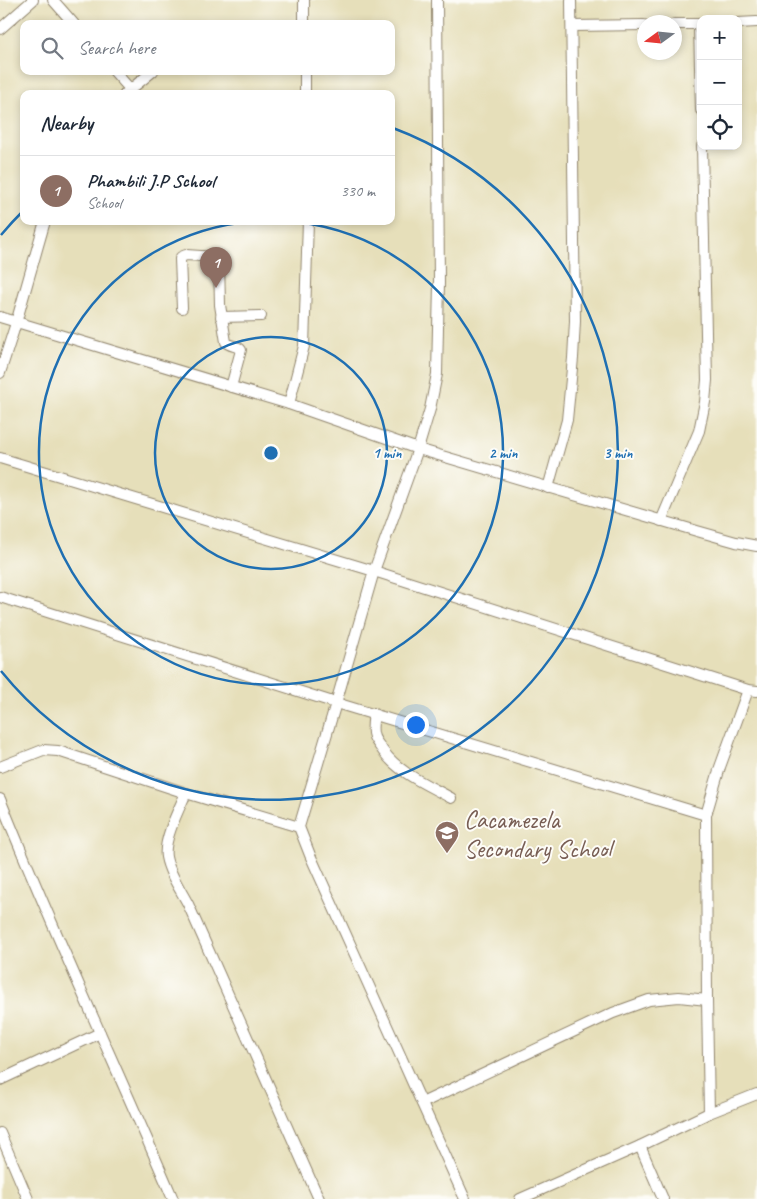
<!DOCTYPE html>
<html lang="en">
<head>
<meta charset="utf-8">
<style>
	body { margin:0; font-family:Caveat,sans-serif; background:#f6f6f7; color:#1f2937 }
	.controls { position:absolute; right:15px; top:15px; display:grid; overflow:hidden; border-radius:10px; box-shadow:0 2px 8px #0003 }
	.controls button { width:45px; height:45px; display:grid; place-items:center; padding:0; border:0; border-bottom:1px solid #e0e1e3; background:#fff; color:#1f2937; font:25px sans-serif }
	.compass { position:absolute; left:637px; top:15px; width:45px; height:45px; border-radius:50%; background:#fff; box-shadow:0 2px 8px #0003; rotate:255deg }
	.you { position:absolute; left:415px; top:724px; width:18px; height:18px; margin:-12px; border:4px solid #fff; border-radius:50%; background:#1a73e8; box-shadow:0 0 0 8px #1a73e833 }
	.badge { display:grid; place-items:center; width:32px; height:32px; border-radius:50%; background:#1f6fb2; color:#fff; font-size:16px; font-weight:700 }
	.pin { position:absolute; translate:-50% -41px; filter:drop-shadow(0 1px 2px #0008) }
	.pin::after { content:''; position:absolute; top:26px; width:18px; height:15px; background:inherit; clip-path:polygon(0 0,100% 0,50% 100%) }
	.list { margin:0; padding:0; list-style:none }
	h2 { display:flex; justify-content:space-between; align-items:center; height:65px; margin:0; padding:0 20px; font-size:21px }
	h2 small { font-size:16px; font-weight:400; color:#747a83 }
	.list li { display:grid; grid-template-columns:32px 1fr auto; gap:15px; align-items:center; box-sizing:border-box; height:70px; padding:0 20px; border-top:1px solid #e0e1e3 }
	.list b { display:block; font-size:19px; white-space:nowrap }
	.list p { margin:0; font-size:16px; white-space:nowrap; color:#747a83 }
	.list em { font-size:16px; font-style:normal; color:#747a83 }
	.icon { flex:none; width:28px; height:28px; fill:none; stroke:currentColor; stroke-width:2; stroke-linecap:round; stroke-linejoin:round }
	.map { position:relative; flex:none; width:757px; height:1199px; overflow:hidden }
	.search { position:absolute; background:#fff; box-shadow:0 2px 8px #0003; left:20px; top:20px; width:375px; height:55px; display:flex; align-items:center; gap:12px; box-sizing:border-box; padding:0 18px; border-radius:10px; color:#747a83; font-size:19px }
	.panel { position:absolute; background:#fff; box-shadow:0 2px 8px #0003; left:20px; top:90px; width:375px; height:135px; border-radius:10px }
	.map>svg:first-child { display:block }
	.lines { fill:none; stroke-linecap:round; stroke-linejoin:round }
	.minor-casing { stroke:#90846c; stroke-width:12 }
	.minor { stroke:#fff; stroke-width:10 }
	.ring { fill:none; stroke:#1f6fb2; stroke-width:2.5 }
	.labels { text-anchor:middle; stroke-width:4; stroke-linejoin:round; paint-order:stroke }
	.education-label { font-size:25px; fill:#785e54; stroke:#fdfcf7; text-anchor:start }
	.centre { fill:#1f6fb2; stroke:#fdfcf7; stroke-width:2.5 }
	.ring-label { font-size:15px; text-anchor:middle; font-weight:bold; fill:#1f6fb2; stroke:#fdfcf7; stroke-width:4; stroke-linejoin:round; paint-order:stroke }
</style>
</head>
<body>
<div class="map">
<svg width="757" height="1199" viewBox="0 0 757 1199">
	<rect width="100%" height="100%" fill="#fdfcf7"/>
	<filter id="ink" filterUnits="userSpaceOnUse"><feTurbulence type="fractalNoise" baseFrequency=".02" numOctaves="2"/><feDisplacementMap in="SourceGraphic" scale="10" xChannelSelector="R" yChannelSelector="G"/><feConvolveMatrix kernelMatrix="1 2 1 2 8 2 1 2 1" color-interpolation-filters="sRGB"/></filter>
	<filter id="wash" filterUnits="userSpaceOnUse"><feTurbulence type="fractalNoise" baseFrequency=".0096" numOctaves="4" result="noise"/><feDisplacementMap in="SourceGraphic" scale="20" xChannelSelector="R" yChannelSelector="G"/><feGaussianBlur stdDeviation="1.12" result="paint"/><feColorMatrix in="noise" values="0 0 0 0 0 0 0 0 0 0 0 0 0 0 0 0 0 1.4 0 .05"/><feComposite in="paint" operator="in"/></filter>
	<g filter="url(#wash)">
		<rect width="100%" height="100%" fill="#e6dfba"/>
	</g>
	<g filter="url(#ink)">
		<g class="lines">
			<defs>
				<g id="minor">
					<path d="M53,0l21,24"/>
					<path d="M304,0v24"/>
					<path d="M437,0l2,283 -2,91 -7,35 -12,40 -44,122 -38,132 -37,124 11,28 155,344"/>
					<path d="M738,23l19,-1"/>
					<path d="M674,24h27"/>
					<path d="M699,24l2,86"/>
					<path d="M572,26l72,-1"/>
					<path d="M0,29l33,-29"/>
					<path d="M114,71l16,18"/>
					<path d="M305,71v23"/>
					<path d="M125,94l28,-23"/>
					<path d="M182,308l-2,-49 1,-2 5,-2 30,2 3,4 1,44 6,37c4,5 12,3 15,8l-10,37"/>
					<path d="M0,317l289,87 129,45 279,82 39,11 21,4"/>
					<path d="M221,317l40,-1"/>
					<path d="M0,373l16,-50 29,-102"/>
					<path d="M289,404l15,-58 4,-125"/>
					<path d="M0,458l374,113 374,119 9,1"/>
					<path d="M548,488l19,-68 6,-62 2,-37 -4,-321"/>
					<path d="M661,521l38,-90 6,-29 2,-22 -5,-234"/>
					<path d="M0,597l336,106 370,112"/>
					<path d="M374,714c-1,7 -3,16 0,23 2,5 6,9 9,14 17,23 43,33 68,47"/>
					<path d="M0,767l43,-17 15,1 128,42 113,34"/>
					<path d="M186,793c-7,16 -23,47 -20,64 3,16 14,32 22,47l131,295"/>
					<path d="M0,799c54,135 116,267 173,400"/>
					<path d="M0,1080l100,-47"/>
					<path d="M422,1103l191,-90 36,-13 30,-3 28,3"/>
					<path d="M709,1113l-2,-113 -1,-185 14,-48 28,-77"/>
					<path d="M0,1133l28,66"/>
					<path d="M640,1146l23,53"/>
					<path d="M520,1199l120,-53 69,-33 48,-19"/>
				</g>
			</defs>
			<use href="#minor" class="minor-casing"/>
			<use href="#minor" class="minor"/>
		</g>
	</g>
	<g class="ring">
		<circle cx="271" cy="453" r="116"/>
		<path d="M283 221A232 232 0 1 1 259 221"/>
		<path d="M1 235A347 347 0 0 1 24 210M393 128A347 347 0 1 1 1 671"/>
	</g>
	<defs>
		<symbol id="school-pin" viewBox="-11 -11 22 30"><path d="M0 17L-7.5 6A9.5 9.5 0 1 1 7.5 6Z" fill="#8d6e63" stroke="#fdfcf7"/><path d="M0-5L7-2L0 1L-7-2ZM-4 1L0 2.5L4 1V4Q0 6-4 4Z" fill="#fff"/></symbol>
	</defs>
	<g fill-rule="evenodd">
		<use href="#school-pin" x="433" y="819" width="28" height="38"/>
	</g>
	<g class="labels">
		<g class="education-label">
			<text x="464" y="828">Cacamezela<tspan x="464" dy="29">Secondary School</tspan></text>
		</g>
	</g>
	<circle cx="271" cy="453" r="8" class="centre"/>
	<g class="ring-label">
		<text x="387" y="458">1 min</text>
		<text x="503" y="458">2 min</text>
		<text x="618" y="458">3 min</text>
	</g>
</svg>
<div class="controls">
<button>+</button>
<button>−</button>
<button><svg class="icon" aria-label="locate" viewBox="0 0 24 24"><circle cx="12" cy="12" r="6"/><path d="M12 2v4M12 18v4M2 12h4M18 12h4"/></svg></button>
</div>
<svg class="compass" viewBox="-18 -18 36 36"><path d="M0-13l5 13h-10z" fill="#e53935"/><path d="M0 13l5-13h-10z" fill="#747a83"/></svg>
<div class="you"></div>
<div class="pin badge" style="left:216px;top:288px;background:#8d6e63">1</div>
<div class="search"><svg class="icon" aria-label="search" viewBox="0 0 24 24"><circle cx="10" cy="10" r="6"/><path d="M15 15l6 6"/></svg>Search here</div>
<section class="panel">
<h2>Nearby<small></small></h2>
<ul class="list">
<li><span class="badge" style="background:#8d6e63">1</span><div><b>Phambili J.P School</b><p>School</p></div><em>330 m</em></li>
</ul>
</section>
</div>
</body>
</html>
